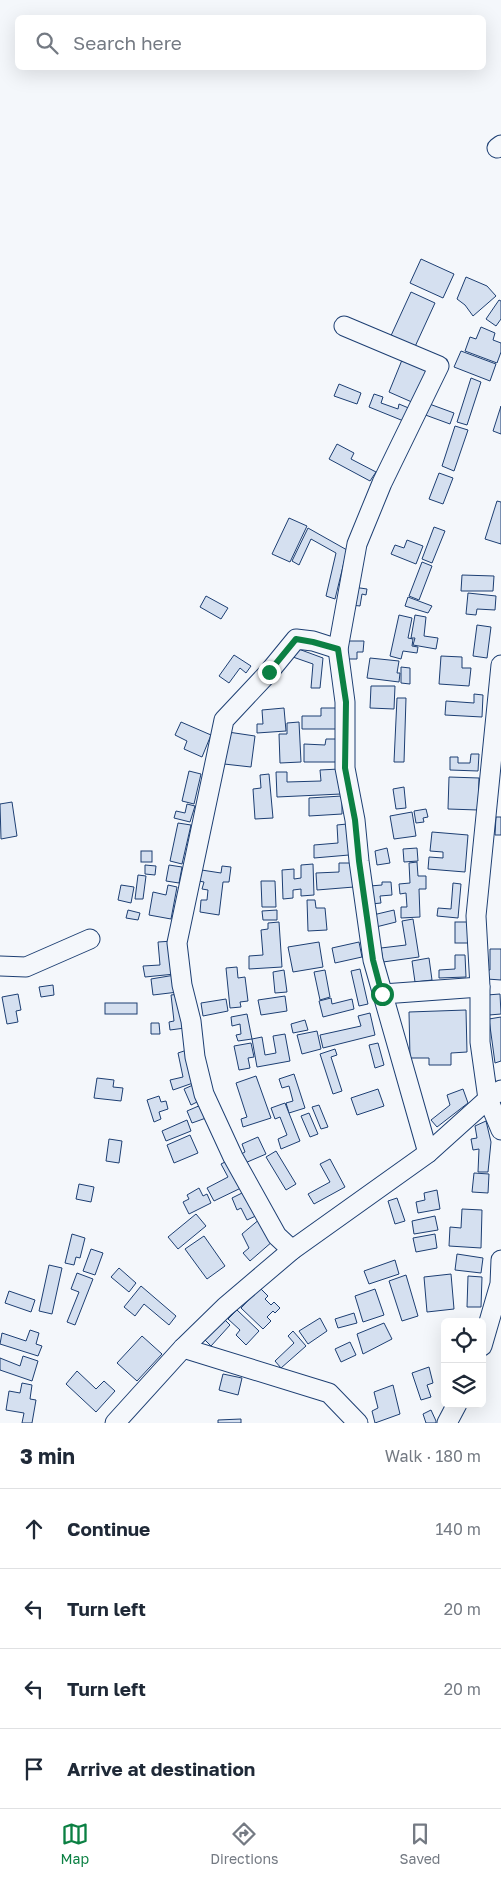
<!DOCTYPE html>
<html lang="en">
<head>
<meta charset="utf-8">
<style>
	body { margin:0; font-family:"Golos Text",sans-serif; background:#f6f6f7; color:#1f2937 }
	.controls { position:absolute; right:15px; bottom:15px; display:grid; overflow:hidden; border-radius:8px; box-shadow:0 5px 20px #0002 }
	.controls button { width:45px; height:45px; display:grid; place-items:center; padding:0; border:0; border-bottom:1px solid #e0e1e3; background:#fff; color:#1f2937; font:25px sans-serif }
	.stop { position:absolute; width:15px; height:15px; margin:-11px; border:4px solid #0b8043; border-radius:50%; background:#fff }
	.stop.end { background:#0b8043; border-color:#fff; box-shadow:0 1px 5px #0008 }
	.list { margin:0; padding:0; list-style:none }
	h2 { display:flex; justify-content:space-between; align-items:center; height:65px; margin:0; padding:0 20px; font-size:21px }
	h2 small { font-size:16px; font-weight:400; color:#747a83 }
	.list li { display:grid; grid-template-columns:32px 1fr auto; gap:15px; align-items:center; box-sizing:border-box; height:80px; padding:0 20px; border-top:1px solid #e0e1e3 }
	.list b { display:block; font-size:19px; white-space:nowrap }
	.list em { font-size:16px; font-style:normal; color:#747a83 }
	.icon { flex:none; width:28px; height:28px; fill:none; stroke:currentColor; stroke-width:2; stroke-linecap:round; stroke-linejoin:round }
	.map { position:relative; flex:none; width:501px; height:1423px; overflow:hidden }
	.search { position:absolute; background:#fff; box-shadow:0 5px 20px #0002; left:15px; right:15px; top:15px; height:55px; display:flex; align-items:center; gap:12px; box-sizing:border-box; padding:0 18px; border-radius:8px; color:#747a83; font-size:19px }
	.sheet { height:385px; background:#fff }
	nav { display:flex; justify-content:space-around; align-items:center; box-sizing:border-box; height:70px; border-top:1px solid #e0e1e3; background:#fff; font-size:14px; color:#747a83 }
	nav a { display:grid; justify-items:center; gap:2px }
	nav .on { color:#0b8043 }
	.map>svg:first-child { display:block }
	.building { fill:#d5e0f0; stroke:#1d3f73 }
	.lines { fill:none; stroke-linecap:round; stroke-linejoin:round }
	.minor-casing { stroke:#1d3f73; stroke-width:21 }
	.minor { stroke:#f4f7fb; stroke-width:19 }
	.route { stroke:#0b8043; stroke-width:6 }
</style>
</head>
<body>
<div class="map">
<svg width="501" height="1423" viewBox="0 0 501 1423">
	<rect width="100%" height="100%" fill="#f4f7fb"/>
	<g class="building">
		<path d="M421,259l33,15 -11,24 -33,-15z"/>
		<path d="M466,277l21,9 9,10 -23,20 -8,-11 -8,-6z"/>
		<path d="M411,292l24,11 -22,48 -24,-11z"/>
		<path d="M499,300l2,1v18l-5,7 -10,-7z"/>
		<path d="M481,327l14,6 -2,7 8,3v9l-4,11 -32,-12 5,-14 6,2z"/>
		<path d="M461,351l35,13 -6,17 -36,-14z"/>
		<path d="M402,360l25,11 -13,32 -25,-11z"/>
		<path d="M471,378l10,4 -14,43 -10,-3z"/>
		<path d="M339,384l22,9 -4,11 -23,-8z"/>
		<path d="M374,394l9,3 -2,6 17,6 1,-5 12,5 -5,13 -37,-15z"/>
		<path d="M424,402l30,11 -4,11 -30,-11z"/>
		<path d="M501,406v28l-8,-3z"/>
		<path d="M455,426l13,4 -14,41 -12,-5z"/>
		<path d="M337,444l17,9 -3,6 25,13 -6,9 -41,-22z"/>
		<path d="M439,473l14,5 -10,26 -14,-5z"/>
		<path d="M497,501l4,1v42l-16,-5z"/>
		<path d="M289,518l18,8 -17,36 -18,-8z"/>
		<path d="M434,527l11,4 -13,32 -10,-4z"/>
		<path d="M308,528l39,22 -12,49 -9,-3 10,-43 -25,-14 -12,26 -7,-4z"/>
		<path d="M407,540l16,6 -7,18 -25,-10 4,-9 9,3z"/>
		<path d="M422,562l10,4 -13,34 -10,-4z"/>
		<path d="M462,575l32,1 -1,15h-32z"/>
		<path d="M353,587l14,2 -1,6 -4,-1 -2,12 -9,-1z"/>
		<path d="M468,593l28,3 -1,14 -18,-1 -1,6 -10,-1z"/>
		<path d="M206,596l22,12 -7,11 -21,-12z"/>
		<path d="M408,597l24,9 -4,7 -23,-7z"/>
		<path d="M399,615l13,3 -4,20 5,1 -1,7 6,1 -1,6 -14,-2 -2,8 -11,-3z"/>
		<path d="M415,615l11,2 -2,19 14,2 -2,11 -23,-4 2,-7h-4z"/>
		<path d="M477,625l14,2 -4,31 -14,-2z"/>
		<path d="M347,641h17l-1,11h-6v7h-11z"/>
		<path d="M293,647l30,11 -3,30h-9l2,-24 -23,-8z"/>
		<path d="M234,655l17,11 -5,7 -6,-5 -11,15 -10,-7z"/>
		<path d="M441,656l21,1v11h9l-2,18 -30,-2z"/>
		<path d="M370,658l29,3 -2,12h3l-1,9 -32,-4z"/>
		<path d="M401,667l9,1v16l-9,-1z"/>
		<path d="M371,686h24l-1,23 -24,-1z"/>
		<path d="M474,694l9,1 -1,22 -37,-2 1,-14 28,2z"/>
		<path d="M397,698h9l-2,64h-10z"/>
		<path d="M284,708l2,23 -29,2v-9h6l-1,-14z"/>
		<path d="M321,708h18l-1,21h-36v-13h19z"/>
		<path d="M181,722l30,13 -9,22 -18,-8 3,-8 -12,-6z"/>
		<path d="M299,722l2,40 -21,1 -1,-29h8v-11z"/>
		<path d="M228,732l27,4 -4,31 -27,-3z"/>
		<path d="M326,739h14l-1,23h-35v-18l21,1z"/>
		<path d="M471,754h8l-1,17 -28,-1v-13h8v6h12z"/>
		<path d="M339,769l2,25 -64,3 -1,-25h11v10l34,-1 -1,-11z"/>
		<path d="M189,771l12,3 -7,30 -12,-3z"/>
		<path d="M269,774l4,44 -18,1 -2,-30 8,-1 -1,-13z"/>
		<path d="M449,777l30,1 -1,32 -30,-1z"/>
		<path d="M404,787l2,21 -10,1 -3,-20z"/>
		<path d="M342,796v18l-33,2v-18z"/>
		<path d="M12,802l5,34 -16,3 -1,-35z"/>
		<path d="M187,804l8,2 -5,16 -16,-4 2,-7 9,2z"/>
		<path d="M426,809l2,8 -5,1 1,4 -8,1 -2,-12z"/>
		<path d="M412,812l4,24 -22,3 -4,-23z"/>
		<path d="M496,817h5v18h-6z"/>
		<path d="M178,823l13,2 -9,39 -12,-3z"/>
		<path d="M347,824l2,31 -35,3v-13l24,-2 -1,-18z"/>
		<path d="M432,832l36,3 -3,37 -37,-3 1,-12 14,1v-6l-13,-1z"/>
		<path d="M387,848l3,15 -13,2 -2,-14z"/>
		<path d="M417,848l1,13 -14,1 -1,-13z"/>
		<rect x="141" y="851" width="11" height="11"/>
		<path d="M417,862l1,14h8v13h-7l1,28 -19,1v-11h6l-1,-14 -6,1 -1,-10 11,-1 -1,-20z"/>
		<path d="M339,863h14l1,24 -37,3 -1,-17 23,-1z"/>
		<path d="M313,864l1,31 -13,1v-7l-8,1v8l-10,1 -1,-29 12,-1v10l7,-1v-13z"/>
		<path d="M145,865l11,1 -1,9 -10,-1z"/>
		<path d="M169,865l13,2 -3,16 -13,-2z"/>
		<path d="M222,866l9,1 -2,15h-6l-4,33 -19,-3 1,-12h6l1,-10 -6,-1 2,-7 -11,-2 2,-11 26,4z"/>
		<path d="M138,875l8,1 -3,23h-8z"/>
		<path d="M261,881h14l1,26h-14z"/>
		<path d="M382,882h9l1,13 -12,1 1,7 -10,1 -1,-18 12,-1z"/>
		<path d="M453,883l8,1 -3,34 -21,-2 1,-8 13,1z"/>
		<path d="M121,885l13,2 -3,16 -13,-3z"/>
		<path d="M168,885l9,2 -6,32 -22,-4 4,-23 13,3z"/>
		<path d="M307,900h8l1,8h9l2,22 -19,1z"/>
		<path d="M128,910l12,3 -2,7 -12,-2z"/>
		<path d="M277,910v10h-14l-1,-9z"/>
		<path d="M394,910l2,12 -20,5 -3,-12z"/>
		<path d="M413,919l6,38 -36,5 -2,-14 25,-3 -4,-24z"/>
		<path d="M279,922l3,45 -33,2v-13l14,-1 -2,-25 7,-1v-6z"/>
		<rect x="455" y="922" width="13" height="21"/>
		<path d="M173,941l2,33 -30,3 -2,-11 17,-1 -2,-23z"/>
		<path d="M319,942l4,25 -30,5 -5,-25z"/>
		<path d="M359,942l3,15 -27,6 -3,-15z"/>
		<path d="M490,949h11v31l-14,-1v-9h3z"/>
		<path d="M455,955h10l1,22 -27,1v-8l16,-1z"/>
		<path d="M429,958l3,22 -17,2 -3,-21z"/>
		<path d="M237,967l1,11 7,-1 3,24 -8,1 1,5 -11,1 -4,-40z"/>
		<path d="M360,969l8,35 -9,2 -8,-35z"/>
		<path d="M284,970l3,22 -12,1 -2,-21z"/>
		<path d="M325,970l5,27 -10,3 -6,-28z"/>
		<path d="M175,975l3,17 -25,3 -2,-16z"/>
		<path d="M53,985l1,10 -13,2 -2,-10z"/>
		<path d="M18,994l3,16 -5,1 2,11 -11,2 -5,-27z"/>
		<path d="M180,994l5,34 -15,2 -1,-8 5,-1 -3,-26z"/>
		<path d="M500,994l1,20 -12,1 -2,-20z"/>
		<path d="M285,996l2,15 -26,4 -3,-15z"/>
		<path d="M331,998l1,6 20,-5 2,10 -31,8 -4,-16z"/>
		<path d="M226,999l2,12 -25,5 -2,-13z"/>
		<rect x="105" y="1003" width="32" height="11"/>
		<path d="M466,1010l1,42 -16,1v12h-22v-7h-19l-1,-46z"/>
		<path d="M370,1013l5,22 -52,13 -3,-13 41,-9 -3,-10z"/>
		<path d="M247,1014l5,25 -14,2 -2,-6 5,-1 -1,-10 -8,2 -1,-9z"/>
		<path d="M501,1017v44l-6,2 -6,-44z"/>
		<path d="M305,1020l3,10 -15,3 -2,-9z"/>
		<path d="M151,1023h8l1,11h-9z"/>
		<path d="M317,1031l4,18 -19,5 -5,-19z"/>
		<path d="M285,1034l5,27 -33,6 -5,-28 10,-2 3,18 11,-2 -3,-17z"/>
		<path d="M251,1043l3,14 -6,1 2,10 -11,2 -5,-24z"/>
		<path d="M378,1043l6,22 -9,3 -6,-23z"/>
		<path d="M335,1049l2,6 -6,2 11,34 -9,3 -13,-40z"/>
		<path d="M187,1050l6,33 -20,7 -3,-10 13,-3 -5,-24z"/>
		<path d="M294,1074l11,34 -16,5 -3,-10 7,-2 -4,-15 -7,2 -3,-9z"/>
		<path d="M256,1076l15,42 -28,9 -2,-8 6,-2 -11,-34z"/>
		<path d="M97,1078l17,2 -1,7 10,1 -2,13 -27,-3z"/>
		<path d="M193,1085l6,16 -8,4 -7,-16z"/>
		<path d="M378,1089l6,17 -27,9 -6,-17z"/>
		<path d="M463,1089l5,14 -31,24 -6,-7 19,-15 -3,-10z"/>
		<path d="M159,1096l2,6 5,-1 2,8 -9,3 2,7 -7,3 -7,-22z"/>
		<path d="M285,1103l15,38 -19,8 -3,-10 9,-4 -7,-18 -5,2 -4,-11z"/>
		<path d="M201,1105l5,13 -14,5 -5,-12z"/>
		<path d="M319,1105l9,22 -7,2 -9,-22z"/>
		<path d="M309,1113l9,21 -8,3 -9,-21z"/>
		<path d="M187,1120l4,11 -25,10 -4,-10z"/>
		<path d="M486,1121l5,21 -3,30h-10l1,-23 -6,1 -2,-11 6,-1 -2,-12z"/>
		<path d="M190,1135l8,18 -24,10 -7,-18z"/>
		<path d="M258,1137l8,17 -21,9 -4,-9 4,-2 -3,-8z"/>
		<path d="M109,1139l13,2 -3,22 -13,-2z"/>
		<path d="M276,1151l20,33 -10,6 -20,-33z"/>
		<path d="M330,1159l15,28 -31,17 -6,-10 22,-12 -10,-18z"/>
		<path d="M229,1160l14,27 -29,14 -7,-13 21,-11 -7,-13z"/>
		<path d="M474,1173l15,1 -1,19 -16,-1z"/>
		<path d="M79,1184l15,3 -3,15 -15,-3z"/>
		<path d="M199,1188l4,8 4,-2 4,9 -22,11 -6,-12 6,-3 -2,-4z"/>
		<path d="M248,1190l12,24 -13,6 -6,-12 -4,2 -5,-12z"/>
		<path d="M437,1190l3,19 -22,4 -2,-11 9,-2 -1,-7z"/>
		<path d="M397,1198l8,23 -10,3 -7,-23z"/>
		<path d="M462,1209l20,1 -1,38 -32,-2 1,-19 11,1z"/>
		<path d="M196,1214l10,12 -28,23 -10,-12z"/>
		<path d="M435,1216l3,14 -24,4 -2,-13z"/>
		<path d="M261,1218l12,23 -23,20 -7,-8 6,-5 -7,-14z"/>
		<path d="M72,1234l13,4 -5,20 -4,-1 -2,8 -9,-2z"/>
		<path d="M435,1234l2,14 -21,4 -3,-14z"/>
		<path d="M204,1236l21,30 -18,13 -22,-30z"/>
		<path d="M91,1249l12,4 -8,22 -12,-4z"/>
		<path d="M457,1254l26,4 -2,15 -26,-3z"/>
		<path d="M395,1260l4,14 -30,10 -5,-13z"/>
		<path d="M49,1265l13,3 -10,46 -13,-3z"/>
		<path d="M119,1268l17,15 -7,9 -18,-15z"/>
		<path d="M77,1273l16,6 -18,46 -8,-3 12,-30 -8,-3z"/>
		<path d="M451,1274l3,35 -27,3 -3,-35z"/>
		<path d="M406,1275l12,41 -16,5 -13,-40z"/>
		<path d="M468,1276l14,1 -1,30h-14z"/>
		<path d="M141,1286l35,30 -7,9 -25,-21 -9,12 -11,-9z"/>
		<path d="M260,1288l8,8 -3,3 6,6 3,-3 6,6 -5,5 -2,-2 -6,6 4,4 -8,8 -22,-21z"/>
		<path d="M375,1289l9,26 -21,7 -8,-26z"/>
		<path d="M9,1291l26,9 -4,12 -26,-9z"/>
		<path d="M237,1310l22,21 -13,14 -10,-10 4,-5 -12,-11z"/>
		<path d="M354,1313l3,10 -19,5 -3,-9z"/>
		<path d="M222,1317l8,8 -19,21 -8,-8z"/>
		<path d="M320,1318l7,13 -19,13 -9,-13z"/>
		<path d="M384,1323l8,16 -29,15 -6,-20z"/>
		<path d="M30,1330l9,3 -3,11 6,2 -4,10 -38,-12 2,-11 24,8z"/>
		<path d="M293,1331l13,15 -25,22 -6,-7 19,-18 -6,-7z"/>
		<path d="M142,1336l20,18 -25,27 -20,-18z"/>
		<path d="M350,1342l6,13 -15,7 -6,-13z"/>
		<path d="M23,1356l15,5 -6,20 -32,-11v-12l20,8z"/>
		<path d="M429,1367l4,16 -6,2 4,12 -10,3 -9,-27z"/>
		<path d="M77,1371l19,18 8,-8 11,10 -19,21 -30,-28z"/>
		<path d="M223,1374l19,4 -4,17 -19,-5z"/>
		<path d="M22,1383l10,2 -2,14 6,1 -4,23h-10l2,-10 -18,-3 3,-19 11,2z"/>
		<path d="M393,1385l7,29 -25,9 -3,-12 6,-3 -4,-16z"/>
		<path d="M431,1410l5,11v2h-10l-3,-9z"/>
		<path d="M241,1419v4h-23v-3z"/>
	</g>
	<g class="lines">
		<defs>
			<g id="minor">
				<path d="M497,148l4,-3"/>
				<path d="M344,326l95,40 -57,117 -25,61 -19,105 7,53v66l10,52 4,41 14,99 55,193"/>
				<path d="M501,665l-25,251 4,71v55l8,57 13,31"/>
				<path d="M0,966l26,1 64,-28"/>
				<path d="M383,994l97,-7"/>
				<path d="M292,1250l-15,-14 -44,-79 -29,-63 -9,-37 -4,-36 -9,-36 -5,-42 47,-223 45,-48 27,-33 17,2 25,8"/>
				<path d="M482,1346l18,-62 1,-24"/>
				<path d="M183,1348l146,45 29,30"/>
				<path d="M115,1423l68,-75 42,-41 67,-57 136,-97 60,-54 13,-9"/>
				<path d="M447,1423l10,-19"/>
			</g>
		</defs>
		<use href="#minor" class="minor-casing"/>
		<use href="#minor" class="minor"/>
	</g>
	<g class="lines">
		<path class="route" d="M269,672l27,-33 17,3 25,7 8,53 -1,66 10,52 4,41 14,99 9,34"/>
	</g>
</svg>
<div class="controls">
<button><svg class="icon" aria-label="locate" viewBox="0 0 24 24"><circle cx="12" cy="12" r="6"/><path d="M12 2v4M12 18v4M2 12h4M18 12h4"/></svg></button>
<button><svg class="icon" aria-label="layers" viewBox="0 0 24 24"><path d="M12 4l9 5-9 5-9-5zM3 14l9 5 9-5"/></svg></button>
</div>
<div class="stop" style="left:382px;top:994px"></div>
<div class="stop end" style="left:269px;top:672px"></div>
<div class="search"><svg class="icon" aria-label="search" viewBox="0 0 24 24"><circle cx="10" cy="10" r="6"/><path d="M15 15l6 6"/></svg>Search here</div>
</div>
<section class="sheet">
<h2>3 min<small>Walk · 180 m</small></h2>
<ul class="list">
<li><svg class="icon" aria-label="ahead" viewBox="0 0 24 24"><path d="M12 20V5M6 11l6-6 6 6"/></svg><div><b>Continue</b></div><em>140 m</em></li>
<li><svg class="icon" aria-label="left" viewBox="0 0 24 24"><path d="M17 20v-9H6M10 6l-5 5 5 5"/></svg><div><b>Turn left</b></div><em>20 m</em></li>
<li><svg class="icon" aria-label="left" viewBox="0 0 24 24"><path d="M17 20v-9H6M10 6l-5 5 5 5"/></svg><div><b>Turn left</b></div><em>20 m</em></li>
<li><svg class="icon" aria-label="arrive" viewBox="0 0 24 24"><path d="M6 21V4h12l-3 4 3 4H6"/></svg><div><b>Arrive at destination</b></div></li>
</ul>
</section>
<nav>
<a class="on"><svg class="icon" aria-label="map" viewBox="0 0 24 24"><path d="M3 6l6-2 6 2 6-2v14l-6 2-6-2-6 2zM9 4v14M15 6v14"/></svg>Map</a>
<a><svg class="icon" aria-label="directions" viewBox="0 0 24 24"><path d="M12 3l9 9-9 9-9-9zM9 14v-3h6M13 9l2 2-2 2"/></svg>Directions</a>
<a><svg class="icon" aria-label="saved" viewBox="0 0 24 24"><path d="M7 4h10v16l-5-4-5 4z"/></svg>Saved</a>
</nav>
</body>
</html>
